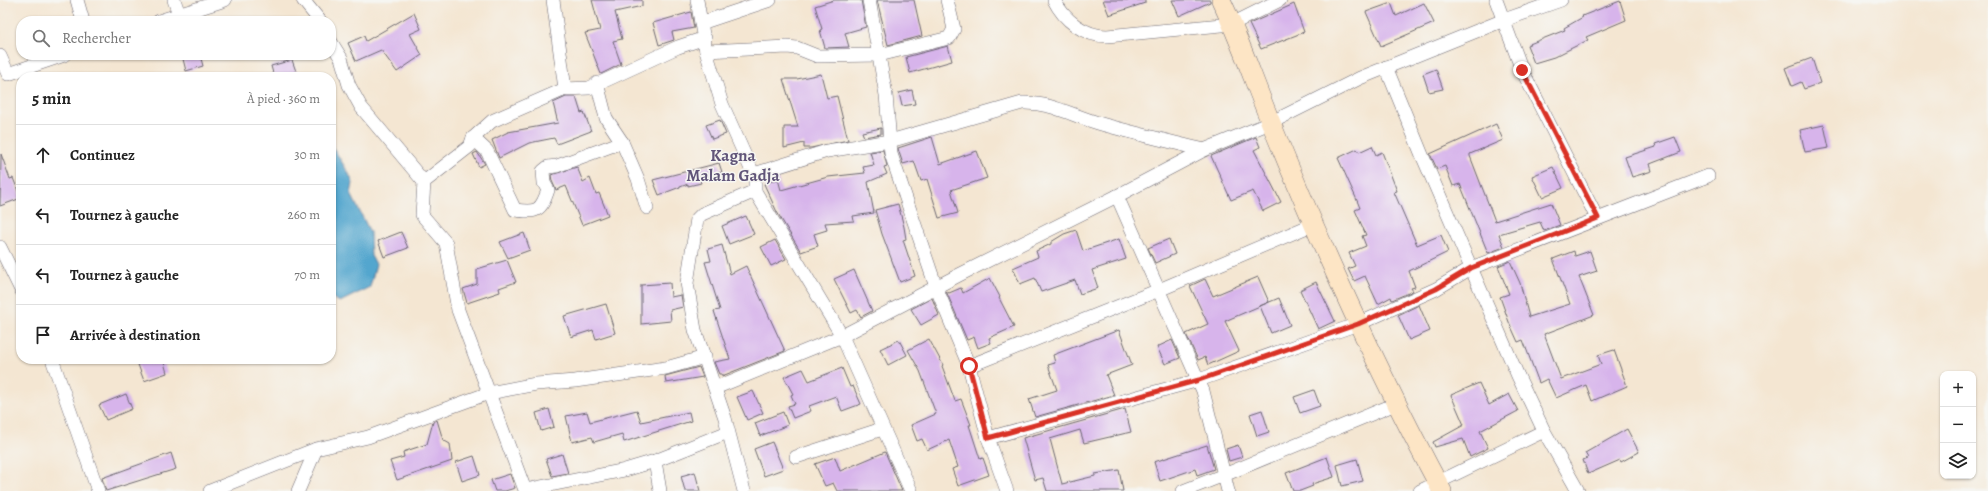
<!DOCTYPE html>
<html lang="fr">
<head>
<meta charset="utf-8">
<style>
	body { margin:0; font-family:Alegreya,serif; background:#f6f6f6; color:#222 }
	.controls { position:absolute; right:12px; bottom:12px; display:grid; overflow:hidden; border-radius:8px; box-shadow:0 1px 3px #0004 }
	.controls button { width:36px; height:36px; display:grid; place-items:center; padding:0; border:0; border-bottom:1px solid #e0e0e0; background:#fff; color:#222; font:20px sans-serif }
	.stop { position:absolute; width:12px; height:12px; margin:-9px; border:3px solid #d93025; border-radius:50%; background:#fff }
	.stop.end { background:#d93025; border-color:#fff; box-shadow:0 1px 4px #0008 }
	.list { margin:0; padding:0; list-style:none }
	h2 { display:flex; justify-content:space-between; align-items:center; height:52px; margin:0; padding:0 16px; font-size:17px }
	h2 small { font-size:13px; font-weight:400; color:#767676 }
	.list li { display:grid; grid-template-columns:26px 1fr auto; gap:12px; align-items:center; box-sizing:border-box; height:60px; padding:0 16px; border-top:1px solid #e0e0e0 }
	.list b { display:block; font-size:15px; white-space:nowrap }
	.list em { font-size:13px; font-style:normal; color:#767676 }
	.icon { flex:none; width:22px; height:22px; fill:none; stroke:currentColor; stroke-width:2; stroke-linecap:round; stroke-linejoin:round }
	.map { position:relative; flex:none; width:1988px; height:491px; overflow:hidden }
	.search { position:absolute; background:#fff; box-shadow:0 1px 3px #0004; left:16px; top:16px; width:320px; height:44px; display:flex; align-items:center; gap:10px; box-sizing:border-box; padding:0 14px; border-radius:16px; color:#767676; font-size:15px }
	.panel { position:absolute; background:#fff; box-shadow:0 1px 3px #0004; left:16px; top:72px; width:320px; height:292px; border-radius:16px }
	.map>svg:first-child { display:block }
	.water { fill:#52a6ce; stroke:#3a6484 }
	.building { fill:#d7b4eb }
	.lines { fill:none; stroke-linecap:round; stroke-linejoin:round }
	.street-casing { stroke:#6c6770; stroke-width:14 }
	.secondary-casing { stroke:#6c6770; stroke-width:20 }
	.street { stroke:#fff; stroke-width:13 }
	.secondary { stroke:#fde5c5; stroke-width:19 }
	.route { stroke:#d93025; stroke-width:5 }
	.labels { text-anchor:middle; stroke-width:3; stroke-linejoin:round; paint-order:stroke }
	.quarter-label { font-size:17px; font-weight:bold; fill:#615579; stroke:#f6f6f2 }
</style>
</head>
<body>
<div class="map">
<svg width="1988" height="491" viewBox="0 0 1988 491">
	<rect width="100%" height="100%" fill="#f6f6f2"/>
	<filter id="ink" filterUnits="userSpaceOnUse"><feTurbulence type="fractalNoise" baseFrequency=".025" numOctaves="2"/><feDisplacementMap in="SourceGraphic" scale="8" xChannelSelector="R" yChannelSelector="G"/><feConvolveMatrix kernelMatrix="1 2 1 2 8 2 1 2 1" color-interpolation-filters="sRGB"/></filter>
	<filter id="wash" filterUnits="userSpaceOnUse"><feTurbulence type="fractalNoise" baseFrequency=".012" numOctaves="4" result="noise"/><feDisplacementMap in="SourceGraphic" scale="16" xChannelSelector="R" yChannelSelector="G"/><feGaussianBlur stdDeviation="0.9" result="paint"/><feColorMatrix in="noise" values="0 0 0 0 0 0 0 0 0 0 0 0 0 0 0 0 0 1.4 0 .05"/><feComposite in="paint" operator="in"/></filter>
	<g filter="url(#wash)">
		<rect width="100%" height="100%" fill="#f4e6d2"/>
		<path class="water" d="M331,148l3,1 15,25 4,9 -2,11 19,38 1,24 5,8 -6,23 -30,15 -9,-5z"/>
		<g id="blocks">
			<g class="building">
				<path d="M592,0h50v6l-27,6 7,27 -9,2 8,23 -20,10 -16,-41 15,-3z"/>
				<path d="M834,0h27l5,27 -21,6 4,14 -24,1 -5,-18 2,-1 -7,-23z"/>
				<path d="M877,0h37l8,36 -34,9z"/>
				<path d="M1103,0h42v3l-36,12z"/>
				<path d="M1172,0h38v2l-31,14z"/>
				<path d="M1620,1l6,19 -40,17 2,3 -34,17 -20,6 -7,-18 38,-15 -1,-2 19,-11 -1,-1z"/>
				<path d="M1391,3l5,13 28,-13 10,20 -53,23 -15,-34z"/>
				<path d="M1294,4l10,28 -43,17 -12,-25z"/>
				<path d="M691,12l3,16 -22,4 2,8 -15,5 -6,-22z"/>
				<path d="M414,13l7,16 -11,5 12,21 -25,17 -16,-22 -25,11 -8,-18 16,-7 2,5z"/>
				<path d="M948,46l4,15 -42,12 -4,-16z"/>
				<path d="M182,55h18l3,11 -17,5z"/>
				<path d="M1812,58l8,25 -16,6 -3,-7 -9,4 -7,-18z"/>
				<path d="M292,60l6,17h-24l-3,-11z"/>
				<path d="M1436,69l7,20 -14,3 -6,-18z"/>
				<path d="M821,74l6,24 10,-2 11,44 -37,8h-7v-5l-20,5v-21h14l-15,-48h14z"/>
				<path d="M912,90l3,14 -13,2 -3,-13z"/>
				<path d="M566,97h10l5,16 3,-1 7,19 -34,13 -3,-6 -25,5 -30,15 -7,-18 16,-8 50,-9 -5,-20z"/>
				<path d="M720,120l6,14 -14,5 -6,-14z"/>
				<path d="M1496,124l7,16 -33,14v2l25,65 56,-18 9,22 -16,6 -4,-9 -41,12 5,13 -16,6 -28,-69 -7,2 -8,-20 -8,3 -7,-15z"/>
				<path d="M1824,125l5,23 -24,4 -5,-22z"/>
				<path d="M881,128v6l-17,3 -2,-5z"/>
				<path d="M932,137l8,27 37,-13 10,27 -36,12 7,23 -19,5 -12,-39 -6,2 -7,-20 -11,3 -4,-12 -1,-4z"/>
				<path d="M1256,137l4,10 -6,3 27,52 -18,9 -10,-20 -22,9 -20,-44z"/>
				<path d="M1675,137l6,15 -31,12 2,7 -20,6 -7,-20 31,-10 -1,-3z"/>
				<path d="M1372,146l4,9 6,-3 15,39 -3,1 23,53 24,-10 7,17 -39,19 6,16 -4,1 2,3 -21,9 -1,-3 -13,7 -13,-28 -11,5 -6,-12 7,-3 -6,-13 17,-7 -4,-10 4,-1 -11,-25 5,-2 -4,-10 -18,-40 19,-9 2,3z"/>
				<path d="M883,150l4,16 -3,1 3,7 -19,8 6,31 -21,3 1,5 -29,2 2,7 -13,4 4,12 -17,6 -24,-40 -13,-28 14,-5 3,11 47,-13 37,-4 -2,-6 11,-2 -4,-13z"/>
				<path d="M477,152l8,12 -6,3 -6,-13z"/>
				<path d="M1,154l9,25 3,-1 8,20 -21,8z"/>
				<path d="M719,163l3,9 -22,8 1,3 -13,3v-2l-29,11 -6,-15z"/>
				<path d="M577,167l6,15 7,-4 6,16 3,-1 9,22 -26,10 -16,-39 -10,4 -4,-9 -1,-6z"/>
				<path d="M1553,167l10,21 -21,9 -10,-21z"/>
				<path d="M898,204l6,23 2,12 -3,1 12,36 -15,6 -18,-48 -7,-24z"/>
				<path d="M746,216l8,18 -25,10 -7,-18z"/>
				<path d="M1076,230l7,21 36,-12 7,20 -34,11 6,18 -18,6 -5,-14 -34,12 -6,-14 -15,6 -7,-16 25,-11 -2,-6 15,-7v-2l13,-8z"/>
				<path d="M401,232l7,16 -24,9 -6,-16z"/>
				<path d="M524,233l6,17 -22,8 -8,-16z"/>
				<path d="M1169,239l6,15 -20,9 -7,-15z"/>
				<path d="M775,240l11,19 -15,7 -10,-19z"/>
				<path d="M722,245l8,29 16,-8 39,85 -63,25v-2h-3l-5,-12 16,-3 -16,-48 6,-1 -15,-48 6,-1 -3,-12z"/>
				<path d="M1574,251l1,5 15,-5 7,20 -18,6 15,38 -50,19 17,45 40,-15 -3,-9 16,-5 13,36 -35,15 -6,-16 -30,13 -9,-19 -8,4 -16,-43 -5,2 -9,-20 -9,-25 9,-3 -11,-28 12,-5 10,22 9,34 41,-13 -17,-45z"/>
				<path d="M507,260l9,22 -17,6 1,4 -33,11 -4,-14 14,-5v-15z"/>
				<path d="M854,270l18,41 -11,6 -4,-7 -6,3 -17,-34z"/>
				<path d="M1258,277l11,25 -44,19 14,30 -31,14 -3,-8 -7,3 -12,-26 22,-10 -18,-38 15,-7 8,17z"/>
				<path d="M990,278l10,19 -1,1 15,29 -25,11 2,5 -13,5 -4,-11 -7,3 -21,-49 3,2 12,-5 2,5z"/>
				<path d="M1316,282l19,39 -17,8 -18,-39z"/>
				<path d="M670,283l1,14 10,-2 2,12 -13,3 1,11 -30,3v-39z"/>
				<path d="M932,298l7,17 -18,10 -10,-16z"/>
				<path d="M1279,298l11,27 -19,8 -11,-27z"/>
				<path d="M606,304l9,29 -19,6 -3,-9 -22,7 -7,-21z"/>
				<path d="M1419,305l11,26 -21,9 -11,-25z"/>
				<path d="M1119,330l13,35 -26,10 8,20 -79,22 -6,-18 28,-9 -9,-25 7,-2 -2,-8z"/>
				<path d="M929,339l14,26 -1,1 13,35 6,-2 10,26h-2l11,34 3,-1 6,17 -31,11 -6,-17 6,-2 -9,-27 -22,10 -5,-11 -5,2 -6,-16 25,-11 -16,-43 -12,-21z"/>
				<path d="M899,340l8,15 -19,10 -8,-16z"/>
				<path d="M1172,340l8,18 -15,6 -8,-17z"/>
				<path d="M136,359h27l4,14 -23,8z"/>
				<path d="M699,367l4,10 -37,6 -1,-7z"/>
				<path d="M842,368l8,19 3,-1 8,18 -19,7 -6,-15 -27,10 2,5 -18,7 -5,-12 7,-2 -4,-9 2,-1 -9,-17 19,-8 6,12z"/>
				<path d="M1479,383l10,22 20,-11 9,17 -38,20 8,17 -18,9 -7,-18 -28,8 -2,-5 31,-17 -13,-30z"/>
				<path d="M1314,390l6,16 -20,7 -6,-16z"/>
				<path d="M753,391l10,22 -16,7 -10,-23z"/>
				<path d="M126,394l6,15 -26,11 -7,-15z"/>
				<path d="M549,409l5,18 -13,4 -5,-18z"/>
				<path d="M1125,409l6,23 -47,11 -4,-13 -30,9 12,45 33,-8v-2l24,-4 4,21h-76l-4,-13 -8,2 -12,-42z"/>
				<path d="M637,410l4,12 48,-10 2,9 -67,21 -2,-8 -28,8 -2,-5 -20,5 -6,-26 21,-4 3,10z"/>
				<path d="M1262,410l7,22 -12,4 -7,-22z"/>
				<path d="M783,412l5,13 -28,11 -5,-13z"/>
				<path d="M437,420l6,20 7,4 2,17 -55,19 -7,-19 14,-4 -1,-5 24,-8 6,-22z"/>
				<path d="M1627,429l12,23 -18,10 -1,-2 -32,14 -5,-14 5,-2 -3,-5z"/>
				<path d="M772,442l11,27 -19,7 -10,-27z"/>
				<path d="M1207,445l7,24 -17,6 -2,-6 -35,12 -6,-19z"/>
				<path d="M1238,445l4,12 -13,4 -3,-12z"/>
				<path d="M885,452l17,39h-65l-4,-8 -8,3 -10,-22 20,-7 5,14z"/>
				<path d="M171,453l5,16 -70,22 -4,-13z"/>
				<path d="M562,454l6,19 -16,3 -6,-17z"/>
				<path d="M474,456l6,19 -18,6 -6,-19z"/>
				<path d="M1327,457l7,20 -22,7 1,2 -13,5h-7l-7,-18z"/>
				<path d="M1357,459l6,22 -21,5 -5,-21z"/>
				<path d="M695,472l5,19h-15l-4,-15z"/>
				<path d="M510,474l5,14 -10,3h-10l-4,-11z"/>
			</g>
		</g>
	</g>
	<g filter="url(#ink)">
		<use href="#blocks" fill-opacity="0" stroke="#6c6770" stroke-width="1"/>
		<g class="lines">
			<defs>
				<g id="street">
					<path d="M77,0l6,21"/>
					<path d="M174,0l5,14"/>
					<path d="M303,0l17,21"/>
					<path d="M553,0l12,89"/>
					<path d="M697,0l4,23"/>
					<path d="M770,0l-69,23 5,28 16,53 33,74v13l87,145 69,155"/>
					<path d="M869,0l17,95 5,59 45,133 33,79 19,72 19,53"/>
					<path d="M1054,0c10,20 30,36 53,36l125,-12 48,-24"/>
					<path d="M1496,0l26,70 75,148"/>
					<path d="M159,21l66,-21"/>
					<path d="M705,38l-27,9 -89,41 -24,1 -73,32 -19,17 -3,8 -46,36 -2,33 24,28 12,67 67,180 100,-20 30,-9 73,-29"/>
					<path d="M331,42l10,16 8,27 12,22 63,75"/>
					<path d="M706,51l81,-4 10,1 20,8 62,-1 70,-17 5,-9 -7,-29"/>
					<path d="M0,56l8,18 56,-19"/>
					<path d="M1386,67l36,88 96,221 26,55 34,60"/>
					<path d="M597,83l9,35 16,24 16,37 9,29"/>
					<path d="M473,138l14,13 28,59c22,3 26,1 33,-20l-4,-7 -1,-12 5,-4 9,-1 65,-24"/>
					<path d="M754,174l73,-23 63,-10 132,-38c28,-1 49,12 76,20 35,10 70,18 106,27"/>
					<path d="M1117,196l86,195 21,84 174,-72"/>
					<path d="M0,247l21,43"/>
					<path d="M52,359l46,132"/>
					<path d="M969,366l190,-76 155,-66"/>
					<path d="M715,388l127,-52 119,-62 156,-78 87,-46 66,-27 90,-45 144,-58 57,-20"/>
					<path d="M988,438l211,-58 159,-56 78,-35 35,-21 237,-92"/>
					<path d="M796,457l86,-28"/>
					<path d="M655,461l5,30"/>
					<path d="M210,491l106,-42"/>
					<path d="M298,491l18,-42 52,-12 121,-44 47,-9 39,-3 91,-13 39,-11"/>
					<path d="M744,491l-19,-73 -30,-88 -8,-47 10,-64 5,-5 53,-23"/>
					<path d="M1183,491l41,-16 4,16"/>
					<path d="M1420,491l124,-60"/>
				</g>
				<path id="secondary" d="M1221,0c19,40 33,82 50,123 51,125 107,249 171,368"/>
			</defs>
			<use href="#street" class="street-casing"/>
			<use href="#secondary" class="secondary-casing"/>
			<use href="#street" class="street"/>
			<use href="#secondary" class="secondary"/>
		</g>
	</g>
	<g class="lines" filter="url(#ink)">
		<path class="route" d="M969,366l19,72 211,-58 159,-56 78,-35 35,-21 127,-50 -76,-148"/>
	</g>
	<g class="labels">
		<g class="quarter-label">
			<text x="733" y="161">Kagna<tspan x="733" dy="20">Malam Gadja</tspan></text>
		</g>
	</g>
</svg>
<div class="controls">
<button>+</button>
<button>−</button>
<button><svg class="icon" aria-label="layers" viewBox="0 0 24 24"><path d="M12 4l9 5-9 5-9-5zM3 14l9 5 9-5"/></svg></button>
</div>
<div class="stop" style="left:969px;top:366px"></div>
<div class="stop end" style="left:1522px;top:70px"></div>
<div class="search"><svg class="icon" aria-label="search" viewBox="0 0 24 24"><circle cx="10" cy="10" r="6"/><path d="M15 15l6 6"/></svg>Rechercher</div>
<section class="panel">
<h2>5 min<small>À pied · 360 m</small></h2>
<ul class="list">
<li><svg class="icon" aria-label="ahead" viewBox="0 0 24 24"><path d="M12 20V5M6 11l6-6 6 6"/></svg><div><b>Continuez</b></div><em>30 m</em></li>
<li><svg class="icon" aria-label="left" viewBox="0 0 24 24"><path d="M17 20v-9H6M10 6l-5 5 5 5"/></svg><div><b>Tournez à gauche</b></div><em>260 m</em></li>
<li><svg class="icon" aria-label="left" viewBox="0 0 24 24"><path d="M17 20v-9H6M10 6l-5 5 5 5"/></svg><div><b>Tournez à gauche</b></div><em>70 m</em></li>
<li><svg class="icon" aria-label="arrive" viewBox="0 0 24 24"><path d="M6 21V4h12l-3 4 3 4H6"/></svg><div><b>Arrivée à destination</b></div></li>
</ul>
</section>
</div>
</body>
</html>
